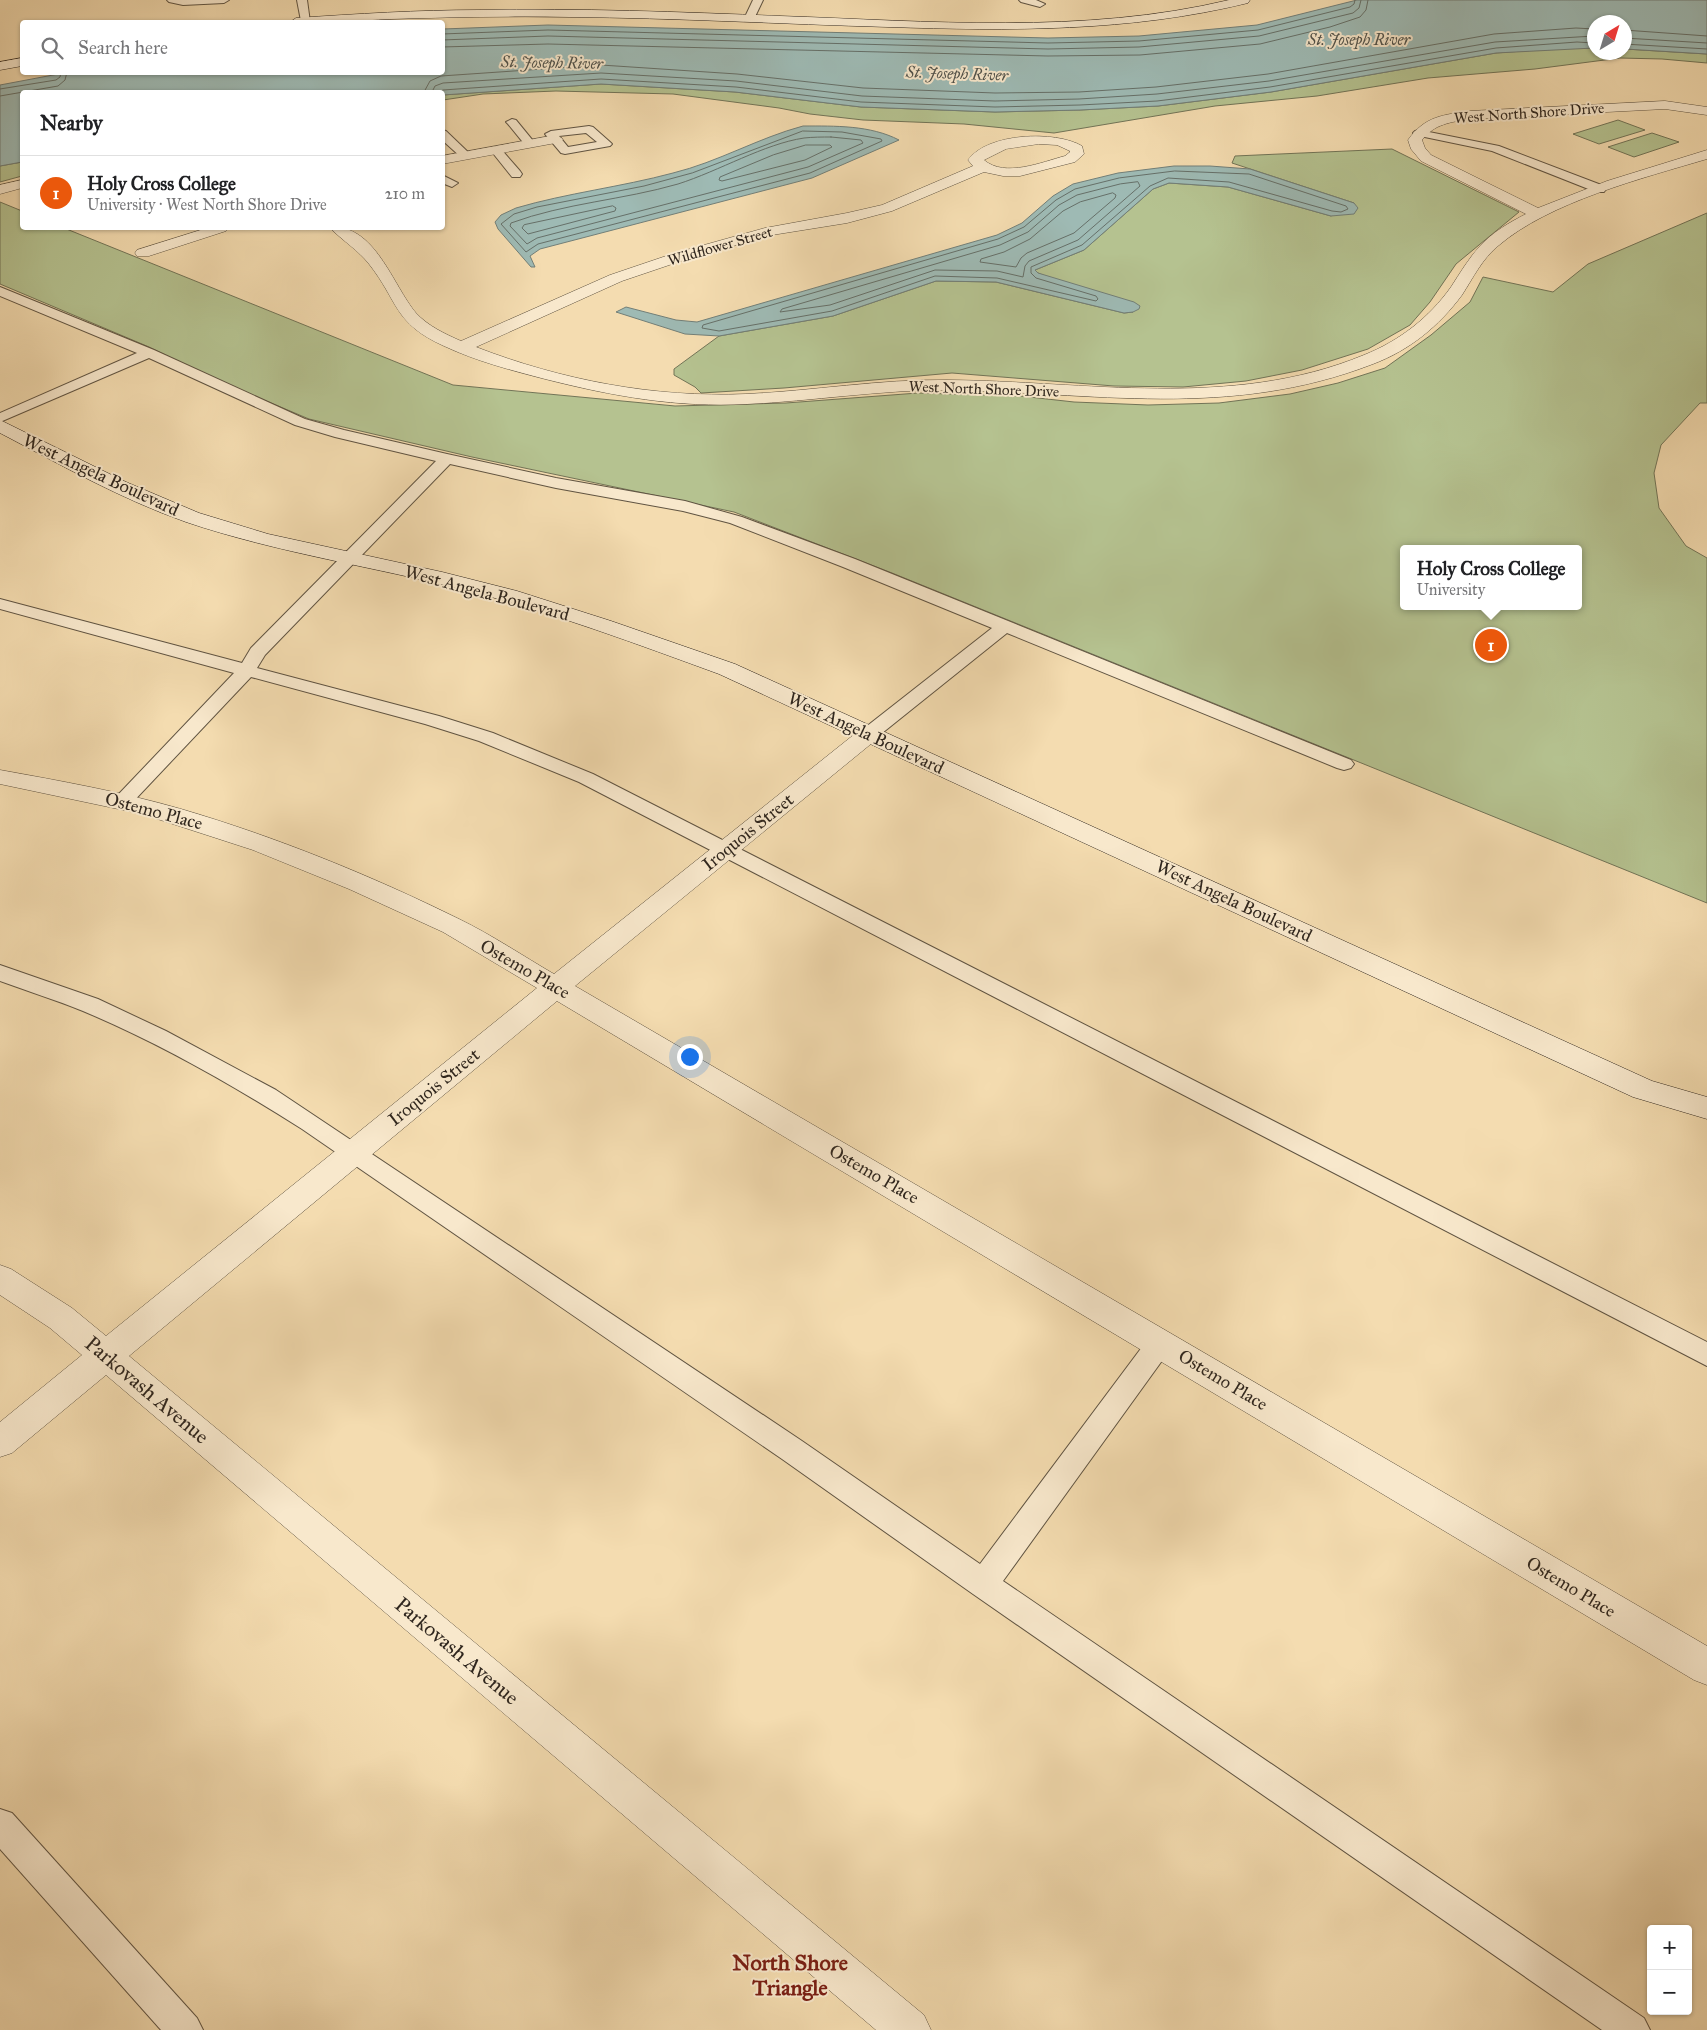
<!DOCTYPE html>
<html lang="en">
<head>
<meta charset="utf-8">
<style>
	body { margin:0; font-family:"IM FELL Great Primer",serif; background:#f2f2f2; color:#202124 }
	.controls { position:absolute; right:15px; bottom:15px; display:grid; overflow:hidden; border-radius:5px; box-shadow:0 1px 4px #0004 }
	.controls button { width:45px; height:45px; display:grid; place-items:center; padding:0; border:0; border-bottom:1px solid #e0e0e0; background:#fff; color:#202124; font:25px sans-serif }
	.compass { position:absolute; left:1587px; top:15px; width:45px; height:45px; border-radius:50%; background:#fff; box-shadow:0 1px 4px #0004; rotate:38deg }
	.you { position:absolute; left:689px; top:1056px; width:18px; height:18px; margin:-12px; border:4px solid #fff; border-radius:50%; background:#1a73e8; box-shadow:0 0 0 8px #1a73e833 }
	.badge { display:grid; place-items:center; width:32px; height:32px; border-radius:50%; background:#ea580c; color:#fff; font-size:16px; font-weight:700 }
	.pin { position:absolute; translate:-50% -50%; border:2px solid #fff; box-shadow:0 1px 5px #0006 }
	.popup { position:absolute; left:1400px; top:545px; width:182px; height:65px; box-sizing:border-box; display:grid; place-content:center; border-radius:5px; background:#fff; filter:drop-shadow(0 1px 4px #0005); font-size:16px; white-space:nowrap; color:#757577 }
	.popup b { font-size:19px; color:#202124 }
	.popup::after { content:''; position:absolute; left:50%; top:100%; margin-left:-10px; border:10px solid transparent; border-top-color:#fff }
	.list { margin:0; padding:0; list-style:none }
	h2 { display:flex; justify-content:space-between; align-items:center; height:65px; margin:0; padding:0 20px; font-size:21px }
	h2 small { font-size:16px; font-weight:400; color:#757577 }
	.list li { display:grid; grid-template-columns:32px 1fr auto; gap:15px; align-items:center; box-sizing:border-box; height:75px; padding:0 20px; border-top:1px solid #e0e0e0 }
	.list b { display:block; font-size:19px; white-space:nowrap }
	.list p { margin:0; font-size:16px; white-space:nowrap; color:#757577 }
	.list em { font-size:16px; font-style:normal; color:#757577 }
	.icon { flex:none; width:28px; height:28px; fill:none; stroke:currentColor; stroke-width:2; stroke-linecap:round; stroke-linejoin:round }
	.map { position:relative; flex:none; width:1707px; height:2030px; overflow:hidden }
	.search { position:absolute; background:#fff; box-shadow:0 1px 4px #0004; left:20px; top:20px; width:425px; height:55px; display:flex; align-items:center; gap:12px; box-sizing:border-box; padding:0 18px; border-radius:5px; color:#757577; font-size:19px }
	.panel { position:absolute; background:#fff; box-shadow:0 1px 4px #0004; left:20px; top:90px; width:425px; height:140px; border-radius:5px }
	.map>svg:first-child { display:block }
	.green { fill:#b5c290; stroke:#727457; fill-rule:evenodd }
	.water { fill:#9ebab4; stroke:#727f78 }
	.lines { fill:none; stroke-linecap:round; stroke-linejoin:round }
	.shore { stroke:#667069; stroke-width:1 }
	.lane-casing { stroke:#605442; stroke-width:2 }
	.street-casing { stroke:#605442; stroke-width:1 }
	.secondary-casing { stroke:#2f261e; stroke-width:1 }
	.lane { fill:#f8e8cc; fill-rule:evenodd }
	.street { fill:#f8e8cc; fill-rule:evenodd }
	.secondary { fill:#f8e8cc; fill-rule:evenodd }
	.labels { text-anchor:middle; stroke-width:4; stroke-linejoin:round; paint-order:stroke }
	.far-street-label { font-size:15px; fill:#2f261e; stroke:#f8e8cc }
	.far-water-label { font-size:16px; font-style:italic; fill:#50524b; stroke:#f8e8cc }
	.street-label { font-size:18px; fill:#2f261e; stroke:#f8e8cc }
	.near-street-label { font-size:21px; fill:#2f261e; stroke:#f8e8cc }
	.near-neighbourhood-label { font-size:22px; font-weight:bold; fill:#7a1f14; stroke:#f8e8cc }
</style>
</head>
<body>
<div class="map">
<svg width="1707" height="2030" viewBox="0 0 1707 2030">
	<rect width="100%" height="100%" fill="#f4dcb0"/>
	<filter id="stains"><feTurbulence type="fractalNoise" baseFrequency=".004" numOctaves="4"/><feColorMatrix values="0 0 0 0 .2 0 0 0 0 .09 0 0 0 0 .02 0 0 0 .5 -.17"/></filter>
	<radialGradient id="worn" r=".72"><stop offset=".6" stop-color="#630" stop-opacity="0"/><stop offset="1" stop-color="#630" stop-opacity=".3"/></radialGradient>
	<g class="green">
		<path d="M1577,47l17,1v4h30l1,-3 82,5v9l-45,-4 -42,-1 -85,11 -107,9 -111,18 -102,10 -161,27 -90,-9 -101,-4 -53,-6 -31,-6 -106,-14 -117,-3 -73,3 -40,6 -1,-5 159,-11 134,8 126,15 134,5 85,-2 78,-4 113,-14 225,-39z"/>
		<path d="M1618,120l27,10 -46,14 -26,-10z"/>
		<path d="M1652,133l27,9 -45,15 -26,-10z"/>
		<path d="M1392,149l127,63 -63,52 -26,38 -20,23 -42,24 -66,21 -56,11 -63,6 -69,-1 -162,-13 -168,15 -83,5 -6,-6 -21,-12v-6l45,-33 114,-20 103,-35 60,1 128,31 9,-1 -95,-39 -3,-3 49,-20 69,-61 16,-6 59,4 103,29 23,-13 -122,-40 3,-7z"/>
		<path d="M22,162v14l-22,6v-16z"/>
		<path d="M0,202l22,9v17h42l389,157 222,21 111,-3 132,-10 102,3 54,6 74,3 71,-2 71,-9 48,-11 47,-15 46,-33 39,-33 13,-25 70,15 35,-28 119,-51v190h-7l-39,42 -7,28 5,35 27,38 21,12v345l-815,-330 -158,-61 -262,-55 -163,-38 -102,-43 -58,-29 -149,-63zM1404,549h174v57h-174z"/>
	</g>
	<g class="water">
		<path d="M1357,0h350v54l-82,-5 -1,-27h-30v26l-98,5 -225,39 -113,14 -78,4 -85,2 -134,-5 -126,-15 -134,-8 -158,11 -1,-3h-420v70l-22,4v-81l69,-13h373l1,-43 105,-4 500,13 91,-2 118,-11z"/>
		<path d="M803,126c32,0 67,-1 96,14l-87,38 -272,71 -10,7 5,11h-4l-33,-38 -3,-7 6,-7 15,-7c51,-15 105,-21 157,-35 45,-11 85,-35 130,-47z"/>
		<path d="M1174,166h36l40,3 104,34 4,5 -4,6 -23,2 -103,-29 -59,-4 -16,6 -69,61 -49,20 3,3 96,29 6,4 -1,3 -6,3 -9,1 -128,-31 -60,-1 -103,35 -114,20 -34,-2 -69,-22 10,-5 50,13 21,2 300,-87 25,-12 31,-27 20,-12 45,-11z"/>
	</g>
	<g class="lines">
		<g class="shore">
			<path d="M1624,30l83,6"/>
			<path d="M442,34l106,-4 500,13 91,-2 119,-11 92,-23 4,-3 1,-4"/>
			<path d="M1624,38l83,5"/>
			<path d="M442,40l106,-4 500,13 91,-2 120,-11 94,-23 6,-5 2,-8"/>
			<path d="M1624,44l83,5"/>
			<path d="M442,47l106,-3 500,12 92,-1 120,-11 70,-17 30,-10 6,-7 2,-10"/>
			<path d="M0,89l56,-9 4,-3 1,-5"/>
			<path d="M424,92l6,-11 11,-5 160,-11 136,9 126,14 132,5 84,-1 77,-5 112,-13 226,-40 82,-6 18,1"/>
			<path d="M432,92l3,-6 8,-3 158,-10 135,8 126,15 133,5 84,-2 78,-5 112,-13 226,-39 99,-6"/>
			<path d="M438,92l5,-2 158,-11 135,8 125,15 134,5 85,-2 77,-4 113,-14 226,-39 81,-6 17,1"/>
			<path d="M0,96l58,-10 7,-6 2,-8"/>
			<path d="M803,131l39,1 39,7 1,2 -72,32 -272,71 -12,8 -25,-28 13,-10 23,-7 107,-21 48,-13z"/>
			<path d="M831,137l30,3 2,3 -55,24 -271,71 -10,6 -17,-18 1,-3c54,-20 112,-23 167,-39 41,-13 86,-40 126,-46 9,-1 18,-1 27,-1z"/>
			<path d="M806,145h24l2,2 -27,13 -83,21 -3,-1 1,-3 53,-22z"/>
			<path d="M1175,171l74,3 97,32 2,3 -7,3 -9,-1 -103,-29 -61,-4 -18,8 -68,59 -51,22v6l5,5 60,18 2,3 -2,2 -99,-23 -62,-2 -103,35 -113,20 -17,-3 1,-3 295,-86 26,-12 32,-27 19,-11 44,-11z"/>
			<path d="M1138,182l2,4 -62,54 -49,21 -4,5 -2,11 -26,-6 -62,-1 -105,35 -50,7 2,-3 218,-64 28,-13 31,-27 18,-10 43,-11z"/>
			<path d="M1113,193l3,2 -1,3 -41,35 -47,20 -6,5 -5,9 -36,-5 1,-3 23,-7 26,-13 33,-28 17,-9z"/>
			<path d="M613,206l3,2 -1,3 -87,23 -6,-6 2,-3z"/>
		</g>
		<defs>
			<g id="lane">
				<path d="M167,0h62l-5,3 -41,2 -14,-3z"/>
				<path d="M297,0h10l3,22 -9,-1z"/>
				<path d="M753,0h10l-10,21h-8l-1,-2z"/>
				<path d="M1019,0h17l9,4 -5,3 -19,-5z"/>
				<path d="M512,119l4,1 18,22 2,2 -2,2h-8l-18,-22 -2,-2z"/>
				<path d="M589,126l4,1 17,15 2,2 -2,2 -45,8 -4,-1 -16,-19 6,-3zM586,133l11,9 -29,5 -9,-11z"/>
				<path d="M442,130l4,1 24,23 2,2 -2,2h-8l-20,-18z"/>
				<path d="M1419,130l80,16 105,40 2,3 -2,3h-8l-104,-41 -77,-16 -2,-2 2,-2z"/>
				<path d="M496,147l4,1 20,23 2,3 -2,3h-8l-20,-25 -2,-2z"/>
				<path d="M442,175l16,8 -6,4 -10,-4z"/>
				<path d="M0,287l154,63 151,69 39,11 103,24 109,24 129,23 57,16 113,42 496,201 3,4 -3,4 -7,2 -7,-2 -330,-135 -131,105 -7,2 -7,-2 -2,-4 2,-4 130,-102 -149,-61 -113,-44 -47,-12 -127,-23 -106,-24 -185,191 -8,13 182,48 54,17 100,41 1114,568v24l-1128,-584 -100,-41 -54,-17 -174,-47 -122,129 -7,2 -7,-2 -3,-4 3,-4 119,-125 -234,-64v-10l242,64 9,-15 185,-187 -101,-24 -40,-12 -146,-67 -149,64v-9l137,-60 -137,-57z"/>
				<path d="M0,965l98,34 68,32 110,59 526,351 178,123 171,-229 9,-3 9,3 4,8 -4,8 -166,230 641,437 6,12h-48l-629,-436 -191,-135 -480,-330c-69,-44 -143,-86 -219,-118 -27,-11 -56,-20 -83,-30z"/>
				<path d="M0,1809l12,4 185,205 6,12h-42l-161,-181z"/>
			</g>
			<g id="street">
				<path d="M1665,101l42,6v8l-42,-6 -195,10c-19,3 -36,5 -48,21l3,8 6,7 107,53 69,-27 100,-31v9c-64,19 -158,43 -209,87 -16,13 -25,32 -36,49 -23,31 -52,55 -89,69 -145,56 -279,28 -428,26 -66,0 -132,11 -198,14 -69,4 -135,-8 -202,-25 -35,-9 -69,-18 -101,-33 -51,-23 -45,-44 -75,-82 -11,-14 -26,-23 -39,-36 44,-6 63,58 86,85 12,13 29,21 45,28l149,-66 62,-21 93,-26 82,-15 35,-8 91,-39 -5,-6c19,-27 87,-30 114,-14l2,8 -9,8 -55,14h-17l-19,-4 -92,39 -45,12 -75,12 -88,25 -62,21 -146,66c85,33 179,51 270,47 67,-3 134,-15 201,-14 139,1 284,30 417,-25 35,-14 65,-37 87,-68 9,-14 18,-29 29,-41 13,-14 30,-24 46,-32l-105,-53 -10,-12 -3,-9c17,-24 35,-25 62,-29zM1039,144l18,1 13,6v1l-5,4c-23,6 -60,22 -81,4l22,-11z"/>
				<path d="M556,135l7,4 -2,3 -119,22v-8z"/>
				<path d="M22,180v8l-22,6v-9z"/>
				<path d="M207,228h22l-3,3 -77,25h-12l-2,-3 2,-3z"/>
				<path d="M869,727l8,2 4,5 -4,5 -302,247 1132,660v39l-13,-5 -1137,-679 -428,355 795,659 7,15h-55l-770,-655 -94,78 -12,4v-35l82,-67 -32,-27 -50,-33v-30l11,4 61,39 34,28 431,-348 -94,-56 -94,-43 -96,-39 -111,-36 -142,-30v-14c61,11 122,22 181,39 95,28 189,66 278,110 33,16 64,37 95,55l307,-245z"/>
			</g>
			<g id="secondary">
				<path d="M1229,0h21l-2,3c-118,29 -238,28 -360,24 -106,-3 -212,-9 -318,-10 -60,-1 -120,0 -179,2 -33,1 -68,7 -101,3l6,-4c61,-4 122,-8 183,-8 100,-2 201,2 301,6 148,5 303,19 449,-16z"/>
				<path d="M22,58v8l-22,4v-8z"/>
				<path d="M0,420l126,62 73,31 69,21 174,38 75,19 94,30 124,43 917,417 55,16v22l-74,-22 -914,-423c-82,-30 -165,-61 -250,-83 -94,-24 -191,-38 -283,-69 -65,-23 -125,-57 -186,-89z"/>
			</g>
		</defs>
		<use href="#lane" class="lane-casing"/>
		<use href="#street" class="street-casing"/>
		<use href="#secondary" class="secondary-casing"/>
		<use href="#lane" class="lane"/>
		<use href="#street" class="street"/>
		<use href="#secondary" class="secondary"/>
	</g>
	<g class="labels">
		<g class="far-street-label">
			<text transform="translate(1529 113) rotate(-4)" y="5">West North Shore Drive</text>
			<text transform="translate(720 246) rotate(-16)" y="5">Wildflower Street</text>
			<text transform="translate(984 389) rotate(2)" y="5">West North Shore Drive</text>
		</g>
		<g class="far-water-label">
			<text x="1359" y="45">St. Joseph River</text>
			<text transform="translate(552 62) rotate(1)" y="6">St. Joseph River</text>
			<text transform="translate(957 73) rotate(2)" y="6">St. Joseph River</text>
		</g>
		<g class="street-label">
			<text transform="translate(101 475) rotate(25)" y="6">West Angela Boulevard</text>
			<text transform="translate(487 593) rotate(15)" y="6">West Angela Boulevard</text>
			<text transform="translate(866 733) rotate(25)" y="6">West Angela Boulevard</text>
			<text transform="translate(154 811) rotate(15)" y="6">Ostemo Place</text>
			<text transform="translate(748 832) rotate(-39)" y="6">Iroquois Street</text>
			<text transform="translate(1234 901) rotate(25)" y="6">West Angela Boulevard</text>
			<text transform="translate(525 969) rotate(30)" y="6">Ostemo Place</text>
			<text transform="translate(434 1087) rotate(-39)" y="6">Iroquois Street</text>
			<text transform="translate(874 1174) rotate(30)" y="6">Ostemo Place</text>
			<text transform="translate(1223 1380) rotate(31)" y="6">Ostemo Place</text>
			<text transform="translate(1571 1587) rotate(31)" y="6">Ostemo Place</text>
		</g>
		<g class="near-street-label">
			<text transform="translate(147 1390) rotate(40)" y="7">Parkovash Avenue</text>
			<text transform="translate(457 1651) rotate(40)" y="7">Parkovash Avenue</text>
		</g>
		<g class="near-neighbourhood-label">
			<text x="790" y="1970">North Shore<tspan x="790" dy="25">Triangle</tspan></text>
		</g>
	</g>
	<rect width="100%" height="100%" filter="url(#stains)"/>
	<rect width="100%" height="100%" fill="url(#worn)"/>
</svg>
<div class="controls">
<button>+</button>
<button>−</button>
</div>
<svg class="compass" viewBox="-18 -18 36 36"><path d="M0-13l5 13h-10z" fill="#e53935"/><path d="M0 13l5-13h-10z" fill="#757577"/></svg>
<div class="you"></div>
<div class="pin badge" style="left:1491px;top:645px">1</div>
<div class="popup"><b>Holy Cross College</b>University</div>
<div class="search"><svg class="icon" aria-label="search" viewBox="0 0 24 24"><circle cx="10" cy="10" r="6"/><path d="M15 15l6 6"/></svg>Search here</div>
<section class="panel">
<h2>Nearby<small></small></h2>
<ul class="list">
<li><span class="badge">1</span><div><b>Holy Cross College</b><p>University · West North Shore Drive</p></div><em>210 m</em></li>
</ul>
</section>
</div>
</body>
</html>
